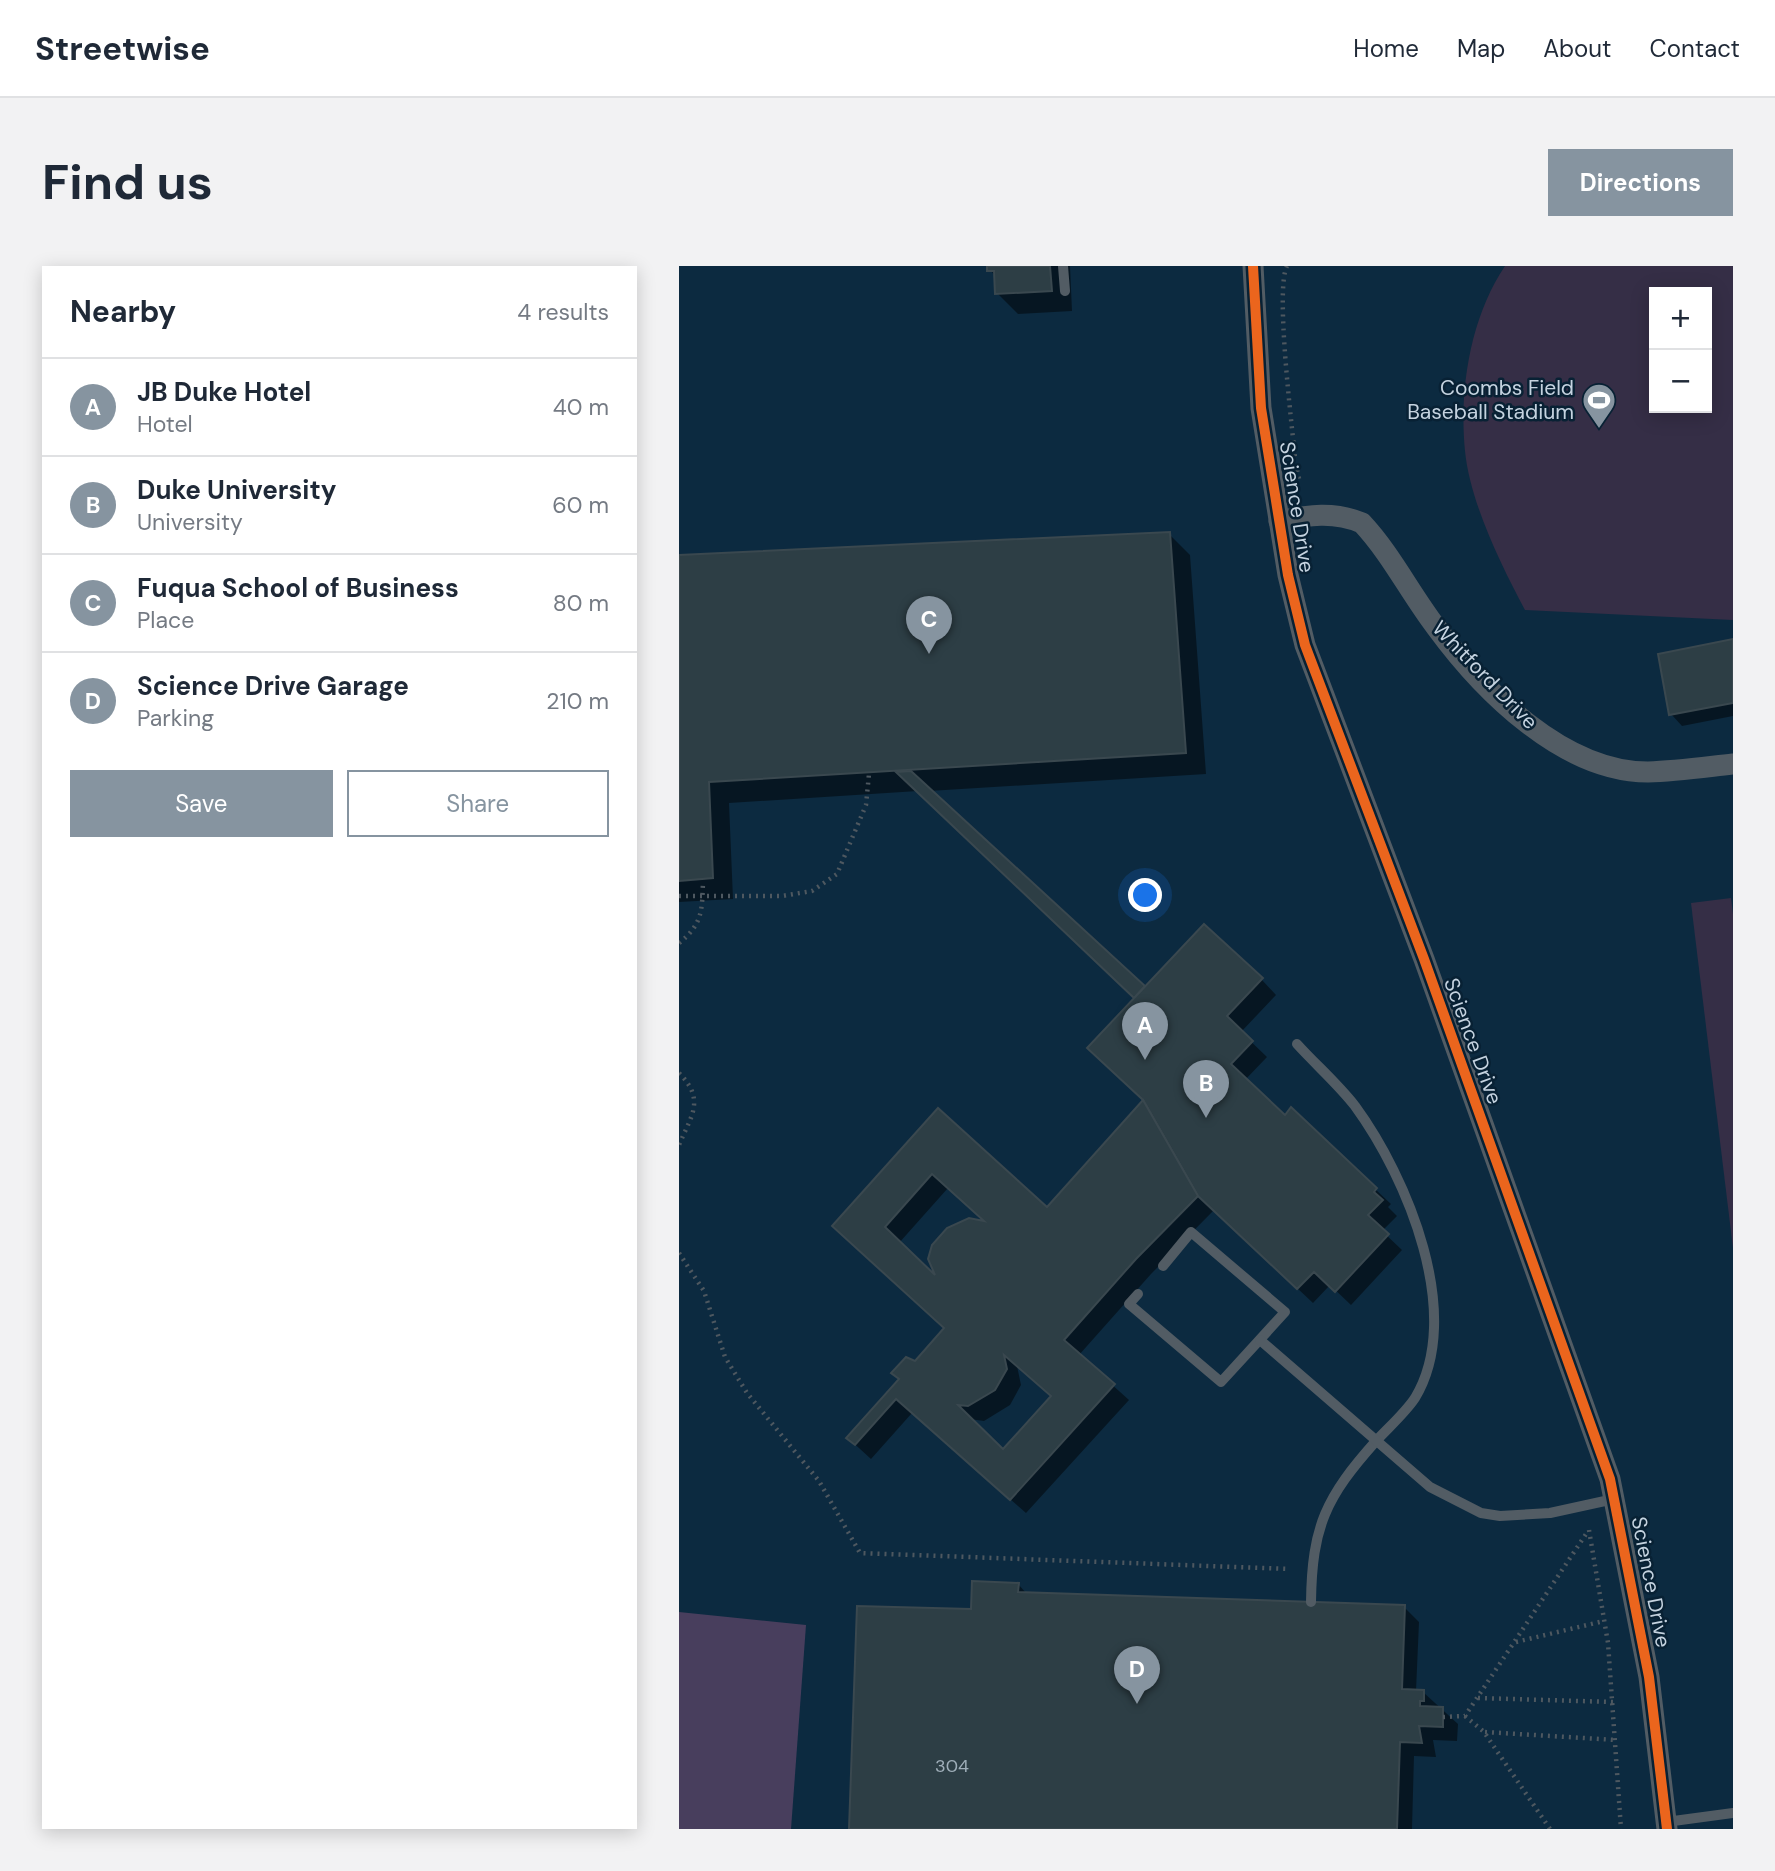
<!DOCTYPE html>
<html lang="en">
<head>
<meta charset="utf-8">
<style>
	body { margin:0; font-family:"DM Sans",sans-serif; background:#f2f2f3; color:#1f2937 }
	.controls { position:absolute; right:21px; top:21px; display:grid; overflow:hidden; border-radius:0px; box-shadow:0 4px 18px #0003 }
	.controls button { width:63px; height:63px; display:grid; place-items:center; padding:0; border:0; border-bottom:2px solid #e0e1e3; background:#fff; color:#1f2937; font:35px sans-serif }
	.you { position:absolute; left:467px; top:630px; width:24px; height:24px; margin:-18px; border:5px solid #fff; border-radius:50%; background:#1a73e8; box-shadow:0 0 0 10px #1a73e833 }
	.badge { display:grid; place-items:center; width:46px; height:46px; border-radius:50%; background:#8694a0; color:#fff; font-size:23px; font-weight:700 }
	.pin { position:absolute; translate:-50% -58px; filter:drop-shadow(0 2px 4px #0008) }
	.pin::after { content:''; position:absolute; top:37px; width:24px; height:21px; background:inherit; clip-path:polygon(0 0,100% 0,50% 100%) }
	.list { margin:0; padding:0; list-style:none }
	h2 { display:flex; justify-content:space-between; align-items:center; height:91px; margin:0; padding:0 28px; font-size:30px }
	h2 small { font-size:23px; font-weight:400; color:#747a83 }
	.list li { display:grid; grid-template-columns:46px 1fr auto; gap:21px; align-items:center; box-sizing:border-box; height:98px; padding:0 28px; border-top:2px solid #e0e1e3 }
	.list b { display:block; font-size:26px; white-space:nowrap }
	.list p { margin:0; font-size:23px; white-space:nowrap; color:#747a83 }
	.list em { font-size:23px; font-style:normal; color:#747a83 }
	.actions { display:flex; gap:14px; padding:21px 28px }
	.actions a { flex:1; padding:16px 0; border:2px solid #8694a0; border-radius:0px; text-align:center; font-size:24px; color:#8694a0 }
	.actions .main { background:#8694a0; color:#fff }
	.map { position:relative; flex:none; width:1054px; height:1563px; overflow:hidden; border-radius:0px }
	header { display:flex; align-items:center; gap:42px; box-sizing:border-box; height:98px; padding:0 35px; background:#fff; border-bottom:2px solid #e0e1e3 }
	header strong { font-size:33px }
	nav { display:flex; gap:38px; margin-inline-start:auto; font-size:24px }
	.intro { display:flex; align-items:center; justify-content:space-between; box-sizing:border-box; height:168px; padding:0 42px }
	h1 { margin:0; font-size:49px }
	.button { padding:18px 32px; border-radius:0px; background:#8694a0; color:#fff; font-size:24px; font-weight:700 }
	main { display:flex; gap:42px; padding:0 42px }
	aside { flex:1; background:#fff; border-radius:0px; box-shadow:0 4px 18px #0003 }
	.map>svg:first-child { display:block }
	.built { fill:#0c2a40; fill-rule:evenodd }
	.green { fill:#352e46; fill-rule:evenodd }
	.forest { fill:#483e5d }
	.shadow { fill:#0007; fill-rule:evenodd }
	.building { fill:#2d3e45; stroke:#3a484f; stroke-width:2; fill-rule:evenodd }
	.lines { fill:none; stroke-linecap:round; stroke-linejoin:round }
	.path { stroke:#4e5860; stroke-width:4.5; stroke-dasharray:2 5; stroke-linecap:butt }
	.lane { stroke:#525c64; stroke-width:10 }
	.street { stroke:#525c64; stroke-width:21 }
	.cycleway-casing { stroke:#082134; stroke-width:15 }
	.cycleway { stroke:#eb651d; stroke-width:10 }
	.labels { text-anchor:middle; stroke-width:5; stroke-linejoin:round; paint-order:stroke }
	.number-label { font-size:18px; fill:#9faeb9 }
	.poi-label { font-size:21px; fill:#c5d3e0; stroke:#082134; text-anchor:end }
	.street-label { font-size:21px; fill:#c5d3e0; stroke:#082134 }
</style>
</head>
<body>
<header>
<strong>Streetwise</strong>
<nav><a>Home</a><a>Map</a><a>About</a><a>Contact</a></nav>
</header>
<div class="intro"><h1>Find us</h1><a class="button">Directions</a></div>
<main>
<aside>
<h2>Nearby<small>4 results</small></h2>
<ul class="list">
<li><span class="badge">A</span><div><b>JB Duke Hotel</b><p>Hotel</p></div><em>40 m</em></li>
<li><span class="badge">B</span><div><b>Duke University</b><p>University</p></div><em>60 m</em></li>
<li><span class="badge">C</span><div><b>Fuqua School of Business</b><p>Place</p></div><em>80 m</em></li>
<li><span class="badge">D</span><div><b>Science Drive Garage</b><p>Parking</p></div><em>210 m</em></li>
</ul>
<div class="actions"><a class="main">Save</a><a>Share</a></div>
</aside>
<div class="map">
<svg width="1054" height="1563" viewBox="0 0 1054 1563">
	<rect width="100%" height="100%" fill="#12202a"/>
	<path class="built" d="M0,0h1054v1563h-1054zM975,26h53v116h-53z"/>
	<g class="green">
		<path d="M826,0h228v354l-208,-10c-24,-45 -55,-108 -60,-159 -6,-61 5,-133 40,-185zM1028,26v116h-53v-116z"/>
		<path d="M1052,632l2,16v334l-42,-345z"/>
	</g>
	<path class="forest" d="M0,1346l127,13 -15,204h-112z"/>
	<g class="shadow">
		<path d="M309,0h82l2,45 -54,3 -21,-21 -1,-15z"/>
		<path d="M490,268l21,21 16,219 -277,17 216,198 59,-63 58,54 14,15 -35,37 26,25 -22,23 40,37 6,-7 100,94 -3,3 9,9 -15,15 20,19 -51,55 -21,-20 -17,18 -99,-93 -63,64 -72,81 50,45 -103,113 -114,-100 -41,46 -23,-21 98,-109 -97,-88 89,-130 109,99 98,-110 -9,-102 -218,-207 -189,12 4,96 -54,3v-345zM269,922l40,36 -49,58 -40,-39zM338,1100l35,31 -49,54 -34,-32 15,2 26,-16 11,-20z"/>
		<path d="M1054,375v75l-51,10 -11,-12z"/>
		<path d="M339,1318l9,10 377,13 15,15 -3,69 7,1 35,32 -1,17 -24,-1 3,17 -22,-1 -2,73h-562l123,-218z"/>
	</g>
	<g class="building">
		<path d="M308,0h63l2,25 -57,3 -1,-23h-7z"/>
		<path d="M491,266l16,221 -477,29 4,96 -34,3v-326z"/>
		<path d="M1054,373v64l-64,12 -11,-61z"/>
		<path d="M232,505l234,215 -11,12 -238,-226z"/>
		<path d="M525,658l59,54 -36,38 26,25 -22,23 54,51 6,-8 86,81 -3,4 9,8 -15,15 21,19 -54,58 -21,-20 -17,17 -99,-93 -55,-96 -56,-52z"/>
		<path d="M464,834l55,96 -62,63 -72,81 51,44 -105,116 -114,-101 -41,46 -9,-7 53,-59 -8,-6 15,-16 9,4 29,-33 -112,-102 106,-118 109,99zM253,908l52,47 -15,-3 -22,10 -15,17 -4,14 7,16 -50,-48zM325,1089l47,41 -48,53 -45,-44 10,1 27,-16 12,-21z"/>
		<path d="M293,1315l47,2 -1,9 387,13 -3,84 22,1v11h-4v5l23,1v20l-24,-1 3,17 -22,-1 -3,87h-548l8,-223 114,3z"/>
	</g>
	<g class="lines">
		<g class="path">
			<path d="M608,0c-12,23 5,159 8,192"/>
			<path d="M618,204l3,13"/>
			<path d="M0,630h103l30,-5 25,-17 29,-69 3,-31"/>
			<path d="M0,677c24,-19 23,-33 24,-62"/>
			<path d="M0,807c27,27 12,43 0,72"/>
			<path d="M0,987l25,38 21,66 22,36 72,88 41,72 430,16"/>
			<path d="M910,1264l19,113 13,186"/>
			<path d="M837,1376l88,-21"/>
			<path d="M799,1432l135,4"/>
			<path d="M786,1450l19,16 66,97"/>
			<path d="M764,1451l22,-1 123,-185"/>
			<path d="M806,1466l131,8"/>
		</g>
		<g class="lane">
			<path d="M384,0l2,25"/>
			<path d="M618,778c19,21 41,40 58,62 52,71 110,209 60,292 -10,15 -26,29 -39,43 -50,56 -64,85 -65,161"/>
			<path d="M459,1028l-9,10 92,78 64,-70 -94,-80 -28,34"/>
			<path d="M581,1074l170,147 51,26 19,3 50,-3 64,-14"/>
			<path d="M987,1556l67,-9"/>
		</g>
		<g class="street">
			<path d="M574,0l8,142 27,167 17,70 119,314 186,520 39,198 18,152"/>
			<path d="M600,255c29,-6 55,-10 83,2 29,31 48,70 74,104 47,64 127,145 212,145 28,-1 57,-5 85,-8"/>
		</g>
		<defs>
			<path id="cycleway" d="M574,0l8,142 27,167 17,70 119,314 186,520 39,198 18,152"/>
		</defs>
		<use href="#cycleway" class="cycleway-casing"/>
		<use href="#cycleway" class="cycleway"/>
	</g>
	<defs>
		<symbol id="stadium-pin" viewBox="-11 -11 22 30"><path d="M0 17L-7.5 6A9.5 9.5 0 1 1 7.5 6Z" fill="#8694a0" stroke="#082134"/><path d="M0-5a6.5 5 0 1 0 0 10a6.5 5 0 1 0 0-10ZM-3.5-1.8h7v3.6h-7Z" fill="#fff"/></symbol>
	</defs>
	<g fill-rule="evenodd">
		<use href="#stadium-pin" x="901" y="115" width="38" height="52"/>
	</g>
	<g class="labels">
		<g class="number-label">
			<text x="273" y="1506">304</text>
		</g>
		<g class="poi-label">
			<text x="895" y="129">Coombs Field<tspan x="895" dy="24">Baseball Stadium</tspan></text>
		</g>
		<g class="street-label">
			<text transform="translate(618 241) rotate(81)" y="7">Science Drive</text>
			<text transform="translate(806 409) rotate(46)" y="7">Whitford Drive</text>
			<text transform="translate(794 775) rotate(70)" y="7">Science Drive</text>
			<text transform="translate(972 1316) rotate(79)" y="7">Science Drive</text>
		</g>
	</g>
</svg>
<div class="controls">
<button>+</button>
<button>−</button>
</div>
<div class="you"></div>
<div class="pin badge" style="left:466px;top:794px">A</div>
<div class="pin badge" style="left:527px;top:852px">B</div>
<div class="pin badge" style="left:250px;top:388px">C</div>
<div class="pin badge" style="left:458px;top:1438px">D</div>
</div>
</main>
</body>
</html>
